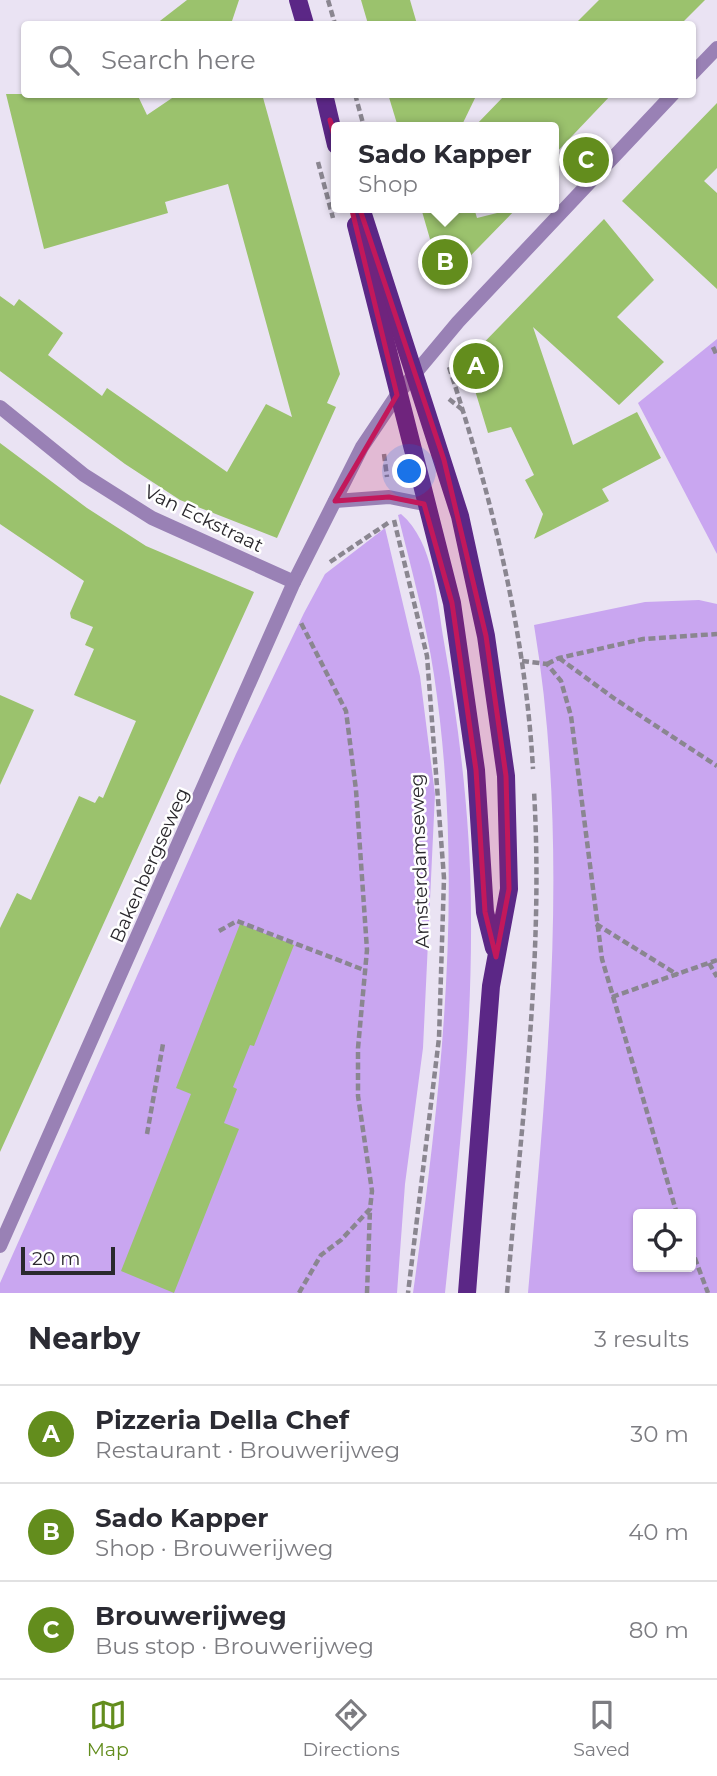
<!DOCTYPE html>
<html lang="en">
<head>
<meta charset="utf-8">
<style>
	body { margin:0; font-family:Montserrat,sans-serif; background:#f7f7f7; color:#2b2b33 }
	.controls { position:absolute; right:21px; bottom:21px; display:grid; overflow:hidden; border-radius:7px; box-shadow:0 2px 5px #0004 }
	.controls button { width:63px; height:63px; display:grid; place-items:center; padding:0; border:0; border-bottom:2px solid #e1e1e2; background:#fff; color:#2b2b33; font:35px sans-serif }
	.scale { position:absolute; left:21px; bottom:18px; width:94px; box-sizing:border-box; padding-left:7px; border:4px solid #2a282d; border-top:0; font-size:19px; line-height:24px; white-space:nowrap; color:#2a282d; -webkit-text-stroke:5px #fff; paint-order:stroke }
	.you { position:absolute; left:410px; top:472px; width:24px; height:24px; margin:-18px; border:5px solid #fff; border-radius:50%; background:#1a73e8; box-shadow:0 0 0 10px #1a73e833 }
	.badge { display:grid; place-items:center; width:46px; height:46px; border-radius:50%; background:#638d1d; color:#fff; font-size:23px; font-weight:700 }
	.pin { position:absolute; translate:-50% -50%; border:4px solid #fff; box-shadow:0 2px 7px #0006 }
	.popup { position:absolute; left:331px; top:122px; width:228px; height:91px; box-sizing:border-box; display:grid; place-content:center; border-radius:7px; background:#fff; filter:drop-shadow(0 2px 5px #0005); font-size:23px; white-space:nowrap; color:#7c7c81 }
	.popup b { font-size:26px; color:#2b2b33 }
	.popup::after { content:''; position:absolute; left:50%; top:100%; margin-left:-14px; border:14px solid transparent; border-top-color:#fff }
	.list { margin:0; padding:0; list-style:none }
	h2 { display:flex; justify-content:space-between; align-items:center; height:91px; margin:0; padding:0 28px; font-size:30px }
	h2 small { font-size:23px; font-weight:400; color:#7c7c81 }
	.list li { display:grid; grid-template-columns:46px 1fr auto; gap:21px; align-items:center; box-sizing:border-box; height:98px; padding:0 28px; border-top:2px solid #e1e1e2 }
	.list b { display:block; font-size:26px; white-space:nowrap }
	.list p { margin:0; font-size:23px; white-space:nowrap; color:#7c7c81 }
	.list em { font-size:23px; font-style:normal; color:#7c7c81 }
	.icon { flex:none; width:38px; height:38px; fill:none; stroke:currentColor; stroke-width:2; stroke-linecap:round; stroke-linejoin:round }
	.map { position:relative; flex:none; width:717px; height:1293px; overflow:hidden }
	.search { position:absolute; background:#fff; box-shadow:0 2px 5px #0004; left:21px; right:21px; top:21px; height:77px; display:flex; align-items:center; gap:18px; box-sizing:border-box; padding:0 24px; border-radius:7px; color:#7c7c81; font-size:26px }
	.sheet { height:385px; background:#fff }
	nav { display:flex; justify-content:space-around; align-items:center; box-sizing:border-box; height:98px; border-top:2px solid #e1e1e2; background:#fff; font-size:19px; color:#7c7c81 }
	nav a { display:grid; justify-items:center; gap:4px }
	nav .on { color:#638d1d }
	.map>svg:first-child { display:block }
	.green { fill:#c9a6f0; fill-rule:evenodd }
	.building { fill:#9bc26d }
	.lines { fill:none; stroke-linecap:round; stroke-linejoin:round }
	.path { stroke:#8a8690; stroke-width:4.5; stroke-dasharray:7 3.5; stroke-linecap:butt }
	.minor { stroke:#9981b5; stroke-width:14 }
	.tertiary { stroke:#9981b5; stroke-width:14 }
	.primary { stroke:#5b2786; stroke-width:18 }
	.marked { fill:#c2185b; fill-opacity:0.2; stroke:#c2185b; stroke-width:5; stroke-linejoin:round }
	.labels { text-anchor:middle; stroke-width:5; stroke-linejoin:round; paint-order:stroke }
	.street-label { font-size:19px; fill:#2a282d; stroke:#fff }
</style>
</head>
<body>
<div class="map">
<svg width="717" height="1293" viewBox="0 0 717 1293">
	<rect width="100%" height="100%" fill="#eae3f3"/>
	<g class="green">
		<path d="M717,339v215l-79,-151z"/>
		<path d="M401,514c33,28 36,87 43,128 16,90 27,183 27,275 1,125 -13,252 -26,376h-32c29,-206 52,-411 21,-618 -8,-54 -23,-107 -36,-160z"/>
		<path d="M385,528l35,148 15,118 -12,254 -18,136 -8,109h-397v-10l236,-529 68,-141 21,-39z"/>
		<path d="M699,600l18,4v689h-189c19,-221 43,-447 6,-668l111,-23zM638,1214h53v53h-53z"/>
	</g>
	<g class="building">
		<path d="M187,0h52l-8,24h-75z"/>
		<path d="M361,0h49l7,24h-49z"/>
		<path d="M599,0h106l-24,24h-106z"/>
		<path d="M6,94h131l10,21 31,-21h84l78,280 -13,29 9,4 -59,131 -97,-38 -55,-36 -125,-93v-75l14,10 5,-7 44,34 -15,22 54,41 5,-8 120,84 39,-68 26,13 -64,-233 -63,18 3,11 -124,36z"/>
		<path d="M388,94h89l-16,33h-63z"/>
		<path d="M506,94h106l-58,61v-28h-80z"/>
		<path d="M717,103v65l-13,13 13,12v96l-95,-88z"/>
		<path d="M421,208h53l3,10 40,-10 -74,76z"/>
		<path d="M604,219l50,61 -37,37 47,45 -45,43 -86,-78 40,118 64,-33 24,46 -59,31 7,12 -75,38 9,-25 -18,-34 9,-5 -23,-48 -23,6 -22,-72z"/>
		<path d="M0,443l87,65 59,38 108,46 -254,560v-224l17,-35 14,7 48,-104 16,7 4,-7 4,2 33,-77 -62,-26 20,-46 -9,-4 8,-18 -22,-9 -1,-5 14,-32 -84,-57z"/>
		<path d="M0,695l34,15 -34,75z"/>
		<path d="M240,924l54,21 -40,101 -4,-1 -17,42 4,2 -13,34 15,6 -65,164 -53,-22 70,-177 -15,-6z"/>
	</g>
	<g class="lines">
		<g class="path">
			<path d="M328,0l7,24"/>
			<path d="M355,94l9,33"/>
			<path d="M318,162l15,56"/>
			<path d="M713,347l4,9"/>
			<path d="M449,367c43,132 76,263 84,402"/>
			<path d="M449,399l15,12"/>
			<path d="M384,454l3,23"/>
			<path d="M394,520l33,136 17,222 -5,160 -31,255"/>
			<path d="M330,562l61,-41"/>
			<path d="M559,658l56,41 102,67"/>
			<path d="M522,661l25,3 14,17 10,35 31,243 75,255"/>
			<path d="M547,664l12,-6 84,-19 74,-5"/>
			<path d="M596,924l82,51"/>
			<path d="M219,931l18,-10 127,49"/>
			<path d="M709,963l8,14"/>
			<path d="M612,997l105,-37"/>
			<path d="M147,1134l16,-90"/>
			<path d="M691,1248l17,45"/>
			<path d="M299,1293l22,-38 20,-15 29,-31 2,-18 -14,-95v-48l9,-98 -11,-160 -10,-79 -46,-90"/>
			<path d="M367,1293l3,-84"/>
			<path d="M507,1293c14,-168 37,-333 27,-502"/>
		</g>
		<g class="minor">
			<path d="M0,407l84,68 68,43 142,64"/>
			<path d="M335,501l54,-4 35,7"/>
			<path d="M0,1246l294,-664 68,-135 35,-52"/>
		</g>
		<g class="tertiary">
			<path d="M692,74l25,-26"/>
			<path d="M397,395l61,-73 215,-228"/>
		</g>
		<g class="primary">
			<path d="M298,0l7,24"/>
			<path d="M324,94l12,51"/>
			<path d="M361,208l99,308 26,120 20,140 3,113 -18,97 -24,307"/>
			<path d="M356,225l96,378 24,167 9,142 9,36"/>
		</g>
	</g>
	<path class="marked" d="M330,120l114,340 42,176 20,140 3,113 -13,68 -11,-45 -9,-142 -24,-167 -28,-99 -35,-7 -54,4 62,-106z"/>
	<g class="labels">
		<g class="street-label">
			<text transform="translate(204 518) rotate(26)" y="7">Van Eckstraat</text>
			<text transform="translate(419 861) rotate(-92)" y="7">Amsterdamseweg</text>
			<text transform="translate(149 865) rotate(-66)" y="7">Bakenbergseweg</text>
		</g>
	</g>
</svg>
<div class="controls">
<button><svg class="icon" aria-label="locate" viewBox="0 0 24 24"><circle cx="12" cy="12" r="6"/><path d="M12 2v4M12 18v4M2 12h4M18 12h4"/></svg></button>
</div>
<div class="scale">20 m</div>
<div class="you"></div>
<div class="pin badge" style="left:476px;top:366px">A</div>
<div class="pin badge" style="left:445px;top:262px">B</div>
<div class="popup"><b>Sado Kapper</b>Shop</div>
<div class="pin badge" style="left:586px;top:160px">C</div>
<div class="search"><svg class="icon" aria-label="search" viewBox="0 0 24 24"><circle cx="10" cy="10" r="6"/><path d="M15 15l6 6"/></svg>Search here</div>
</div>
<section class="sheet">
<h2>Nearby<small>3 results</small></h2>
<ul class="list">
<li><span class="badge">A</span><div><b>Pizzeria Della Chef</b><p>Restaurant · Brouwerijweg</p></div><em>30 m</em></li>
<li><span class="badge">B</span><div><b>Sado Kapper</b><p>Shop · Brouwerijweg</p></div><em>40 m</em></li>
<li><span class="badge">C</span><div><b>Brouwerijweg</b><p>Bus stop · Brouwerijweg</p></div><em>80 m</em></li>
</ul>
</section>
<nav>
<a class="on"><svg class="icon" aria-label="map" viewBox="0 0 24 24"><path d="M3 6l6-2 6 2 6-2v14l-6 2-6-2-6 2zM9 4v14M15 6v14"/></svg>Map</a>
<a><svg class="icon" aria-label="directions" viewBox="0 0 24 24"><path d="M12 3l9 9-9 9-9-9zM9 14v-3h6M13 9l2 2-2 2"/></svg>Directions</a>
<a><svg class="icon" aria-label="saved" viewBox="0 0 24 24"><path d="M7 4h10v16l-5-4-5 4z"/></svg>Saved</a>
</nav>
</body>
</html>
